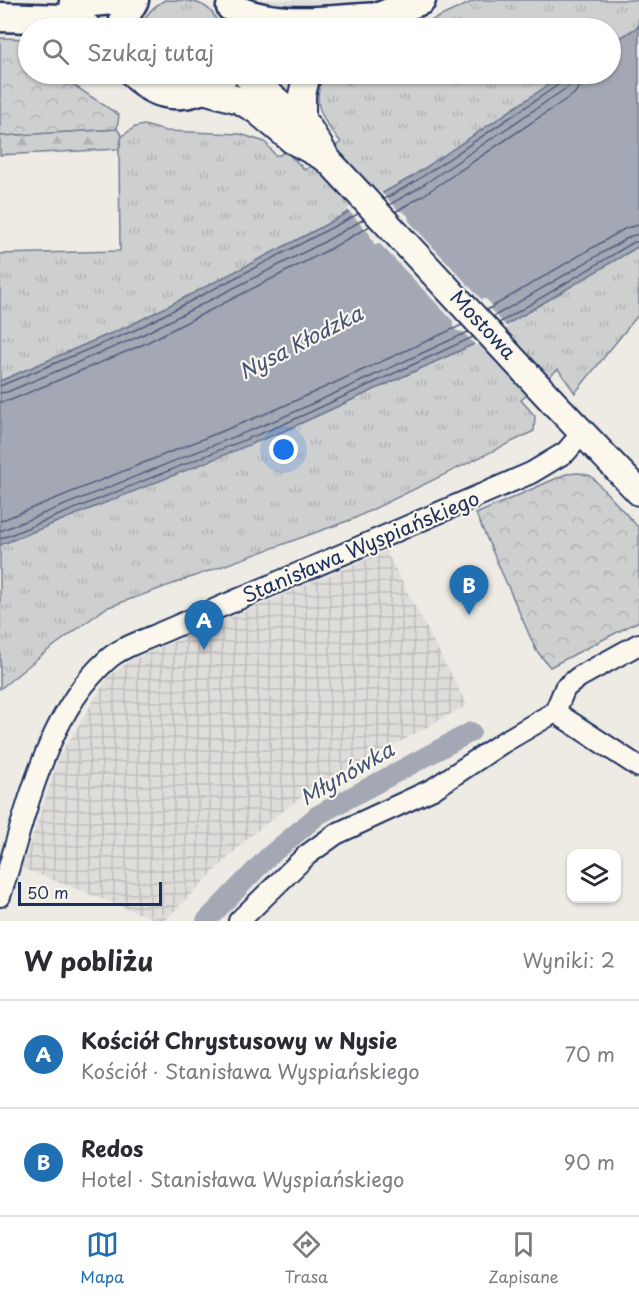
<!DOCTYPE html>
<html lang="pl">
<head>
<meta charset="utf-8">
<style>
	body { margin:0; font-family:"Playpen Sans",sans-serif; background:#f2f2f3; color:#2b2b33 }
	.controls { position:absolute; right:18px; bottom:18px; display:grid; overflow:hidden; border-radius:12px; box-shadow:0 2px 4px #0004 }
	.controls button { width:54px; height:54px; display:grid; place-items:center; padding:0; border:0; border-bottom:2px solid #e1e1e2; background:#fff; color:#2b2b33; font:30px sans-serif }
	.scale { position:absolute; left:18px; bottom:15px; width:144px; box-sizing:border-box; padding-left:6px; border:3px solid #1b2f5e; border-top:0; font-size:16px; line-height:21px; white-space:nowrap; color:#1b2f5e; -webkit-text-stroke:4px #fbf7ec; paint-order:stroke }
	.you { position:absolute; left:284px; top:450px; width:21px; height:21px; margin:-15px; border:4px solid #fff; border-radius:50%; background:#1a73e8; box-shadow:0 0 0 9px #1a73e833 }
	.badge { display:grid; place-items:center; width:39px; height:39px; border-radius:50%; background:#1f6fb2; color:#fff; font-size:20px; font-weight:700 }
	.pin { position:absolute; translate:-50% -50px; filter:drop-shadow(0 2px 3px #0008) }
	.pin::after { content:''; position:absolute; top:32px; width:21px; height:18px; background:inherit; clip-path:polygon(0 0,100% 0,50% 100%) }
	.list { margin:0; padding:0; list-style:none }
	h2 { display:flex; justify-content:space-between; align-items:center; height:78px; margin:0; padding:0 24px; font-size:26px }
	h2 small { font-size:20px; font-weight:400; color:#7c7c81 }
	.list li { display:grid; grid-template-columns:39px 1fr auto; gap:18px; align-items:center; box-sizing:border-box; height:108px; padding:0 24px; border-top:2px solid #e1e1e2 }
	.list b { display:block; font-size:22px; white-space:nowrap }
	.list p { margin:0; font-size:20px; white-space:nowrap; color:#7c7c81 }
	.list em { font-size:20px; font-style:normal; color:#7c7c81 }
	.icon { flex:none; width:33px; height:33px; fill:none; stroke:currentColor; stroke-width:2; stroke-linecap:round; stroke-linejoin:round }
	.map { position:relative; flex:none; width:639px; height:921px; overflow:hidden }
	.search { position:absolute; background:#fff; box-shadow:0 2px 4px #0004; left:18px; right:18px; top:18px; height:66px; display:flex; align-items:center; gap:15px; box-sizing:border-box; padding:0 21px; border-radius:33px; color:#7c7c81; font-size:22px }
	.sheet { height:294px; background:#fff }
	nav { display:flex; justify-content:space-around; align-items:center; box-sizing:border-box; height:84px; border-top:2px solid #e1e1e2; background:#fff; font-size:16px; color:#7c7c81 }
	nav a { display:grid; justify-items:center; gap:3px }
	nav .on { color:#1f6fb2 }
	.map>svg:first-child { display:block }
	.built { fill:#deddda }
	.industrial { fill:url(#industrial-grid) }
	.grass { fill:url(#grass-tufts); stroke:#747f96; stroke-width:1.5 }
	.forest { fill:url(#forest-firs); stroke:#747f96; stroke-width:1.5 }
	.park { fill:url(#park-crowns); stroke:#747f96; stroke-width:1.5 }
	.water { fill:#a3a8b4; stroke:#6d7892; stroke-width:1.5 }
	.pier { fill:#eeebe4 }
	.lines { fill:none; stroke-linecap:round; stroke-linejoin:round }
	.shore { stroke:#515f80; stroke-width:1.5 }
	.canal { stroke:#a3a8b4; stroke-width:20 }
	.minor-casing { stroke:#1b2f5e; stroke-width:24 }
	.tertiary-casing { stroke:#1b2f5e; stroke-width:30 }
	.secondary-casing { stroke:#1b2f5e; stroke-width:33 }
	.minor { stroke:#fbf7ec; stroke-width:20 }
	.tertiary { stroke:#fbf7ec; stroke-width:26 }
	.secondary { stroke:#fbf7ec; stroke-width:28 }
	.labels { text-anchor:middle; stroke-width:4.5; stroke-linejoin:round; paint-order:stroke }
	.street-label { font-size:20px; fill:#1b2f5e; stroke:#fbf7ec }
	.water-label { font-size:21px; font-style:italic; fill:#445378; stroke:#fbf7ec }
</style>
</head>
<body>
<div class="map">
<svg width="639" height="921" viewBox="0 0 639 921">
	<defs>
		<pattern id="industrial-grid" width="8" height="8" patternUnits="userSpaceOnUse" patternTransform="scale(1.5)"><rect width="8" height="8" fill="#deddda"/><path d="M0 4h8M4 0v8" fill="none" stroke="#bebebe"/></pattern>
		<pattern id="grass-tufts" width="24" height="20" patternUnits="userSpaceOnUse" patternTransform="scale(1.5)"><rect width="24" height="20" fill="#cecfcf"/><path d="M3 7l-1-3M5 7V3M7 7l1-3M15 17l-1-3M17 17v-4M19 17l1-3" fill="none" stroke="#b0b2b4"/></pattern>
		<pattern id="forest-firs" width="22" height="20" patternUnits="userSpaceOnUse" patternTransform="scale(1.5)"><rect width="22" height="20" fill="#cecfcf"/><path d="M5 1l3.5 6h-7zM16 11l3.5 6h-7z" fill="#b0b2b4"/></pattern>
		<pattern id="park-crowns" width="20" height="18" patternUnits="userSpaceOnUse" patternTransform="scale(1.5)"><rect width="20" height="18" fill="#cecfcf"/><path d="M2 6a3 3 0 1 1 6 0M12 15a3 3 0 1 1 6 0" fill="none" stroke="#b0b2b4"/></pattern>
	</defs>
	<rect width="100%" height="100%" fill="#eeebe4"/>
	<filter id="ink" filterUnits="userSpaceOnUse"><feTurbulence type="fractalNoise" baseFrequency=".0167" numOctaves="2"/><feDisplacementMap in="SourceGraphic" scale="12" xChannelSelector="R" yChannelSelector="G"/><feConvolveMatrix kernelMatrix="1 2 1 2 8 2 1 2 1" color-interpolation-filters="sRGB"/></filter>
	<g filter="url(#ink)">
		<path class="built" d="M260,0h101l-94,6z"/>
		<path class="industrial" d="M386,551l81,154 -160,88 -57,43 -86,85h-5l-137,-53 37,-111 50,-81 24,-17z"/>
		<g class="grass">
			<path d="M165,0c24,0 48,0 54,28h-78c4,-14 12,-21 24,-28z"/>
			<path d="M476,0h163v26l-28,18 -1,-16h-195z"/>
			<path d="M322,74h243l-155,104 -92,51 -185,95 -133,57v-127l120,-3 -1,-102 3,-13 13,-9 9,-2 22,6 74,3 25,8 10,13h5l6,-4 19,19 36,-28c-10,-11 -23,-28 -23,-44 0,-8 3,-16 4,-24z"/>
			<path d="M639,246v68l-64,79 -17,-24 -37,31 14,16 -1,15 -181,88 -247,89 -63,46 -43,35v-144l286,-115 188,-86z"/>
		</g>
		<path class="forest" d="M117,129l5,7 -3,13 -119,6v-19z"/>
		<g class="park">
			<path d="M0,38l28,1v35h29l62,41 -2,14 -117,7z"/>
			<path d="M579,473l12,3 48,52v93l-89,46 -14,-17 -60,-136 90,-40z"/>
		</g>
		<path class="water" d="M639,26v220l-165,98 -188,86 -286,115v-164l133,-57 185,-95 92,-51 155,-104h45l1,-30z"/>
		<path class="pier" d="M380,191l19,20 5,1 4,4 1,5 72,78h5l5,5v6l17,18 -32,18 -13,-14 -6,-1 -4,-4v-6l-73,-77h-6l-5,-11 -22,-24z"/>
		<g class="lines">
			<g class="shore">
				<path d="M384,199l29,-16 151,-102 3,-7"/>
				<path d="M389,205l28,-16 151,-102 5,-6 2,-7"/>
				<path d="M395,212l27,-16 152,-102 7,-9 3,-11"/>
				<path d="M487,310l139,-82 13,-3"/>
				<path d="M493,317l138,-81 8,-2"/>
				<path d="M499,323l135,-81h5"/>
				<path d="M0,386l135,-56 223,-116"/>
				<path d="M0,393l7,-1 131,-55 186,-95 40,-23"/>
				<path d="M0,402l11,-2 131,-55 186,-95 42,-24"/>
				<path d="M0,521l277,-112 185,-84"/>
				<path d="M0,531l281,-113 187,-86"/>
				<path d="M0,539l284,-115 189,-87"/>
			</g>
			<path class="canal" d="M206,921l62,-64 50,-42 153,-83"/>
			<defs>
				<g id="minor">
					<path d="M555,712l84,55"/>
					<path d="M0,896c25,-77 44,-180 107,-236 14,-13 36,-19 53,-27l371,-160 35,-21 17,-20"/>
					<path d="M239,921l68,-66 29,-21 97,-45 69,-46 53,-31 10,-24 14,-11 60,-33"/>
				</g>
				<g id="tertiary">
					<path d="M245,74l63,53 19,32 227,244 85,89"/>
					<path d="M203,90l36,10 17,10 36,30 35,19"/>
					<path d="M302,122v-27l5,-21"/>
				</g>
				<g id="secondary">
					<path d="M74,0l18,2 21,-2"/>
					<path d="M231,7c43,23 101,12 148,10"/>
					<path d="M0,17l63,2 24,9"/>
					<path d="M362,24l59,-24"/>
					<path d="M122,28l4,-14 8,-14"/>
					<path d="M135,74c26,30 64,24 90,0"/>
				</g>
			</defs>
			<use href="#minor" class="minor-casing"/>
			<use href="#tertiary" class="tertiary-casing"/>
			<use href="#secondary" class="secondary-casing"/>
			<use href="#minor" class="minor"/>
			<use href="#tertiary" class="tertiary"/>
			<use href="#secondary" class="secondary"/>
		</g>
	</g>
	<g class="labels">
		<g class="street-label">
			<text transform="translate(483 325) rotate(47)" y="7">Mostowa</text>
			<text transform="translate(361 547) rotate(-23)" y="7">Stanisława Wyspiańskiego</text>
		</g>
		<g class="water-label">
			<text transform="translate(301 343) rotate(-27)" y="7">Nysa Kłodzka</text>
			<text transform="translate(347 774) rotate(-30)" y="7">Młynówka</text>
		</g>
	</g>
</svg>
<div class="controls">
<button><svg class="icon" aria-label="layers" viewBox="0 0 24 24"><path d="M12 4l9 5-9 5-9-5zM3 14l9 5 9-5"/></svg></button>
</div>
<div class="scale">50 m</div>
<div class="you"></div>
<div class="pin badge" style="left:204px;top:650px">A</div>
<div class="pin badge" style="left:469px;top:615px">B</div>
<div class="search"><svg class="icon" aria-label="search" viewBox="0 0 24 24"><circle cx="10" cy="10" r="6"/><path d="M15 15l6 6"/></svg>Szukaj tutaj</div>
</div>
<section class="sheet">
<h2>W pobliżu<small>Wyniki: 2</small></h2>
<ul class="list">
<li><span class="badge">A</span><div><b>Kościół Chrystusowy w Nysie</b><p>Kościół · Stanisława Wyspiańskiego</p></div><em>70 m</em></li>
<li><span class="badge">B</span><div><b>Redos</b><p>Hotel · Stanisława Wyspiańskiego</p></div><em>90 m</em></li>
</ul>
</section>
<nav>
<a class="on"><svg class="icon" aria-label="map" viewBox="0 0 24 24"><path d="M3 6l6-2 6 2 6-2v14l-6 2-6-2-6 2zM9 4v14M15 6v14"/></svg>Mapa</a>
<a><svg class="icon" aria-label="directions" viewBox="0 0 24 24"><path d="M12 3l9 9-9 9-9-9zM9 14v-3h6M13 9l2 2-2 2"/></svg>Trasa</a>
<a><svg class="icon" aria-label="saved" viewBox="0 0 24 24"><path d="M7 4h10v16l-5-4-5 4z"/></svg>Zapisane</a>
</nav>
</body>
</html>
